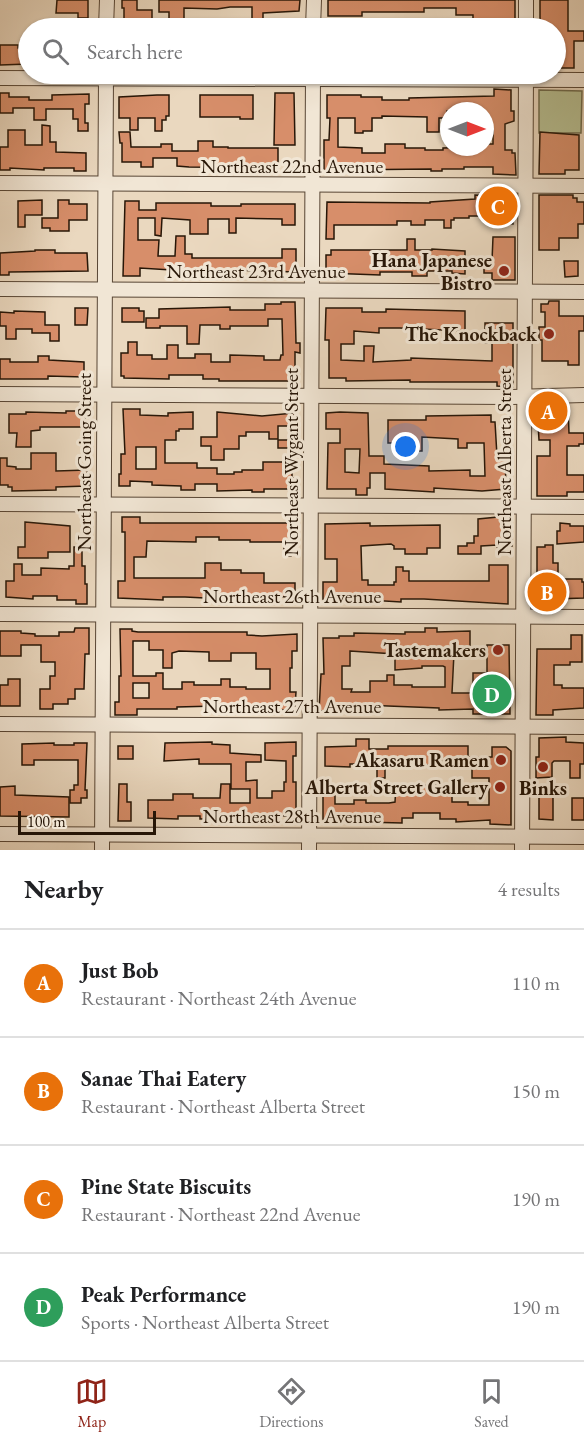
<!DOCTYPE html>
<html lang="en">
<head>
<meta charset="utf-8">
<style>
	body { margin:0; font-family:"EB Garamond",serif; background:#f6f6f6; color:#202124 }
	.compass { position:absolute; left:440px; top:102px; width:54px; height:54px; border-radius:50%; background:#fff; box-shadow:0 2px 4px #0004; rotate:90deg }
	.scale { position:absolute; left:18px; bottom:15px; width:138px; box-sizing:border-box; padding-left:6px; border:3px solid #271607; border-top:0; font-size:16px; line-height:21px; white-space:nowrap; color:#271607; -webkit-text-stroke:4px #f1e6d5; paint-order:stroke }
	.you { position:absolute; left:406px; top:447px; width:21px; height:21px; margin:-15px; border:4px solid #fff; border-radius:50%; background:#1a73e8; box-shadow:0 0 0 9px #1a73e833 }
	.badge { display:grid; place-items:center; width:39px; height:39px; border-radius:50%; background:#8f2418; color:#fff; font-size:20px; font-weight:700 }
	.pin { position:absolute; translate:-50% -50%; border:3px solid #fff; box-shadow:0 2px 6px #0006 }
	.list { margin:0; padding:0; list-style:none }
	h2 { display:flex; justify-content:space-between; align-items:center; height:78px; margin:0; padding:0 24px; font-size:26px }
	h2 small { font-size:20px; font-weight:400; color:#757577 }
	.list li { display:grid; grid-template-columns:39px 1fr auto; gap:18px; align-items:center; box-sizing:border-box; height:108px; padding:0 24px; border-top:2px solid #e0e0e0 }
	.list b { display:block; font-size:22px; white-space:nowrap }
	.list p { margin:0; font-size:20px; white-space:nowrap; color:#757577 }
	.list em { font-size:20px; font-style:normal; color:#757577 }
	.icon { flex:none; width:33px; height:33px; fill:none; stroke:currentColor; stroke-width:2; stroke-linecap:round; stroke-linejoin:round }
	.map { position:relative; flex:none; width:584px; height:850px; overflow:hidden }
	.search { position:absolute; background:#fff; box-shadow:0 2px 4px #0004; left:18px; right:18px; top:18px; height:66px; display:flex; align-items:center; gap:15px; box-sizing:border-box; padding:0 21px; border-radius:33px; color:#757577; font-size:22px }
	.sheet { height:510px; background:#fff }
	nav { display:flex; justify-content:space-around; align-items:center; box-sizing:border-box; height:84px; border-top:2px solid #e0e0e0; background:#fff; font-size:16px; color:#757577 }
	nav a { display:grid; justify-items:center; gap:3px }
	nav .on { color:#8f2418 }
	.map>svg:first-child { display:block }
	.green { fill:#b6bf92; stroke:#6e6a4c; stroke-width:1.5 }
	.building { fill:#d78e6a; stroke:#271607; stroke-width:1.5; fill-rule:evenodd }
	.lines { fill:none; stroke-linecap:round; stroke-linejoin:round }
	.minor-casing { stroke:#584635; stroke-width:16 }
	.minor { stroke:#f1e6d5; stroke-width:14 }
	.poi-dot { fill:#8f2418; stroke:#f1e6d5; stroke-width:2 }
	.labels { text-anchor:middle; stroke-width:6; stroke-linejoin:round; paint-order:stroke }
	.street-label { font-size:20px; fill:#271607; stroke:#f1e6d5 }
	.poi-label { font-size:20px; font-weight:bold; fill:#271607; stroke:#f1e6d5; text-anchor:end }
</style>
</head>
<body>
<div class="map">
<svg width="584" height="850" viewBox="0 0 584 850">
	<rect width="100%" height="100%" fill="#ead8bf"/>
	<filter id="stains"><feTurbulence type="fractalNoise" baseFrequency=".00333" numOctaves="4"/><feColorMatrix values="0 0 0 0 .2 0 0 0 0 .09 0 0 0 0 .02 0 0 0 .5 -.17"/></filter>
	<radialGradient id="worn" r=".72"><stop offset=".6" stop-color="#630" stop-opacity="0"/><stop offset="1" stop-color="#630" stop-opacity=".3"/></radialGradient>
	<path class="green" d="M539,90l43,1 -1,42h-42z"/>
	<g class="building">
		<path d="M57,0h31v18h-10v-5h-22z"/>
		<path d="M122,0h15v10h15v17l-28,1v-20h-2z"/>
		<path d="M159,0h141l-1,11 -36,2v8h-11v-14h-22l-13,2 -33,-1v18l-15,-1v-13h-10z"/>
		<path d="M328,0h187v28h-42v-13h-17v-7h-32v4h-62v4h-34z"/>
		<path d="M540,0h28v31h16v10h-10v27h-19v-40h-15z"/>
		<path d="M0,45h18v3h10v16l-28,1z"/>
		<path d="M494,89l17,1v21h3v10l-9,3v26h7v3h3l1,22 -23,-1v-7h-29v2h-22v2h-11v-2l-93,1v3h-14v-33h5l1,-22h-3v-23h34v2h21v3h27v-2l85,-2zM447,111h38v6h3v13h5v14h-8v3l-42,1v2h-18v-2h-20v-4h-20v9h-23v-5l-24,-1v-29h17v15h8v-2h9v-13h10v-2l45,1v15h12v-14h8z"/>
		<path d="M0,93h9v4h20v3h23v-5l37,-1v10h-4v19h3v8h-10v-12h-5v-10h-27v11h-12v-12h-21v5h-13z"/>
		<path d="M275,93h19l1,52h-21z"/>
		<path d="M157,95h12v21h-3v4h-4v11h-7v-13h-17v12h-8v-12h-11v-21z"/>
		<path d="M200,95h53v24h-13v-2h-40z"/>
		<path d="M42,125l8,1v16h6v10l30,1v18h-12v-3h-30v2l-34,-2v2h-10v-23h8v-17h17v15h17z"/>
		<path d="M119,132h11l1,15h30v-3h11v7h26v-10h15v6h15v1h50v20l-89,-1 -12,-1v-8h-24v9h-12v-5h-19v-19h-2z"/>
		<path d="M540,132l39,3v35h-14v4h-26z"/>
		<path d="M475,195l38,1v28l-11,-1v-7h-33v2h-15v2h-3v8h-7v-8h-19v5h-14v-4h-14v4h-63v14h-8l1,-37 103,1v-1l45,-3z"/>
		<path d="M539,195h34v3h4v4h7v22h-6v14h-19v12h-20z"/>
		<path d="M42,200v15h-17v12h-7v-26z"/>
		<path d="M58,200h11v4h18v16h-18v11h-19v-3h-8v-10h16z"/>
		<path d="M125,201h14v9h17v-7h55v3h30v-2h54v21h-13v-6l-46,-1v15h-7v-14h-21v15h-18v-14l-28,-2 -1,18 -6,-1v-17h-17v22h21l-1,16h17l1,-20h9v18h7v4h90v-9h14v23l-70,-2v3h-7l-79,-5v8h-17z"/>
		<path d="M493,237h22v43h-23v-7h-8v-7h5v-5h3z"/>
		<path d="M407,239h8v11h17v-1l33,2v23l-13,-1v-2h-25v5h-15v-4h-32v3l-54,-2v-18h5v-5h76z"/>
		<path d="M35,250h20v3h32l1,18 -79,1v3h-9v-22l35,-2z"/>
		<path d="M564,261h14v15l-13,1z"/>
		<path d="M549,301h10v15h25v15h-5v34h-11v-4h-26v-21h-3v-13h6v-15h-4v-8h7z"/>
		<path d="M281,302h14l1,41h4v10l-5,-1v29h-76v-2h-16v-4h-34v4l-45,-1v-2h-3v-23h7v-11h9v13h15v4h15v-14h11v13h17v-4h16v8h19v-7l34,1v4h16l1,-5h2l-1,-36h-14v7h-38v3h-10v-4h-20l-1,19h-12v-18h-27v2h-14v-10h13v-9l71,-2v3h35v-6h16z"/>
		<path d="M75,308h13l-1,17h-12z"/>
		<path d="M122,308h17v3h5v11h-22z"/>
		<path d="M326,308h36v4h24v-3l79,2v20l-65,-3h-21v5l-25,-2v13h-13v16l23,1v-15h10l-1,16 38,-2v-2l81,3v-18h-7v-20h28v64l-16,-1v-4h-87v-2l-64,1v-3h-17v-38h-4z"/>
		<path d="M14,311l31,1v13h14v16h-9v-8h-18v-4h-16v10h-10v-13h-6v-14l14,1z"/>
		<path d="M38,356h11v4l35,2v15l-36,-1v3h-48v-20h10v3h28z"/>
		<path d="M537,406h31l1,27h15v11h-5v2h-12v29h17v17h-17v4h-30v-40h13v-16h-11z"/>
		<path d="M123,409h17v6l28,1v-3l25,-1v17h-14v2h-3v9h-11v23h32v5h20v6h17v-2h8v-2h21v-8h20v11h9v5h5v11h-33v3h-12v-2l-35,1v-7h-22v6h-14v-4l-29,-1v-3l-22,-1v5h-11v-12h2v-20h4zM136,447h20v22h-20z"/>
		<path d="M66,411h18l2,16h-46v3l-9,1v16h-15l1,-14h-8v-19h17v-2l40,1z"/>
		<path d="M217,412l45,4 32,-3v13h-16v13h-9v-7h-23v4h-7v13h-15v11h-13v-14h-10v-9h16z"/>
		<path d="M340,412l28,1 1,43h15v8l45,2v5l41,-1v6h15l-1,-33h-17v5h-9v-9l-36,-2v14h-7v-4h-15v-4h-12v-23h38v-4l65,-1v7h4l2,34h8l1,33 -24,2 -48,-3v4l-49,-3v-16h-15v15h-3v7h-11v-6h-29l1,-46h12v-14h-14v-16zM345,449h15l-1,24 -14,-1z"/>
		<rect x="278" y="440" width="17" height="8"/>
		<path d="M31,453h25v18l31,-1v16l-31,1v3l-44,1v-4h-4v-2h-8v-27h7v8l9,1v2h15z"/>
		<path d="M122,517h18v6h155v18h-3l-1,15h-7v-14h-34v-2h-31v-3h-23v5l-49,-1 -1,16h-12v21h71v-15h16v7h20v3h23v10h31v14l-50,-1v4l-60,-3h-22v3l-45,-2v-17h7v-49h-3z"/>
		<path d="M498,517h14v29h-4v2l-11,-1v-2l-16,1v8h-23v-8h9v-3h7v-7h4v-17z"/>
		<path d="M25,522l45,4v26h-22v6h-30v-11h7z"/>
		<path d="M370,523v3l70,-1v23h-13v6h-22v-5h-11v-3l-3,-2 -30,2 1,34h6v5h26v-3h2v-15h7v4h6v10h80v-16h19v39l-84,-5h-23v3l-33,-2v3l-45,-1v-20h14v-23h-12v-35z"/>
		<path d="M560,523l10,1v2h14v16l-27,2v-13h3z"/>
		<path d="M545,545h8v18h5v16h24v3h2v16l-30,1v6h-17v-58h8z"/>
		<path d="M74,547h8v19h3v18h2v20h-11v-4h-19v-4h-24v3l-27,-2v-16h8v-17h8v11h19v-7l28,1v-3h5z"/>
		<path d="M75,628h14v26h-4l-1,35h-9v10h-7v5h-15v5h-13v-20h10v-13h5v-14h-14v-17h-20v11h-21v-25h21v2l14,1v2h24v-4h15z"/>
		<path d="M425,628h12v4l33,-1v22h-16l-2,40h21v-20h14v-28h22l1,69h-37v-5l-34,1v-2l-51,-2 -20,-1v5l-49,1 2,-37h3l-1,-36h16v-2h15v-3l51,1v-2h20zM350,651l45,3v16l27,-2v-2h21l2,1v20h-33v-2h-18v-10h-7v6h-17v11h-19l1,-3h-10v-23h8z"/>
		<path d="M120,629h12v2l6,1h109v3l15,1 35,-2v17h-5v17h-2v24h6l-1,14h-4v4l-75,-1v-3l-39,1v2h-40v6h-22v-13h4v-26h2zM133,641h16v9h14v18h9v-15l7,-2 30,1v9h22v-8h25v16h14v20h-24v-2h-16v-8h-9v6h-27v-3h-12v7h-19v-16h-7v3h-23zM133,683h16v15h-16z"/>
		<path d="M571,635h11v27h-12v3h-16v20h8v3h22v20l-31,2v5h-17l1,-66h34z"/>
		<path d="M8,679h12v27h-20v-21h8z"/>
		<path d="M566,737v5l18,1v21h-4v14h-10v-17h-16l-2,2v14l-16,1v-21h3v-19z"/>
		<path d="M356,739h13v10h19v-3h80v11h24v-10h14l5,4v74l-21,-1v-4l-34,2v-3h-16v-6h-27v5h-11v5l-79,-2v-28h12v11h19v-4h12v3h23l6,-1 1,-16 40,-1v10h16v7h16v3h21v-27h-17v-11h-16v-6h-21v4h-50v13h-8v-14h-27v3l-25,-1v-19l31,-1z"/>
		<path d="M212,742v2l18,1v8l31,2v7h-15v19l11,-1v18h15v-7h12v-9h2v-21l-21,-1v-17l31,-1v14h-3v26h3v34l-70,-1v3l-26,1v-3h-22v3l-30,-1v-18h25v-6h20v4h27l1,-14h9v19h20v-14h-19v-25h-32v-5l-35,2 1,-18z"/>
		<path d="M54,743v2h20v-2h13l-2,47h2v8h-6v5h-11v-13h4v-5h4v-25h-44v5h-12v-21z"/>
		<rect x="118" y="746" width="15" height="13"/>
		<path d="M119,784h8v18h4v19h-13z"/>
		<path d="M15,786v9l54,2v20l-69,-1v-29z"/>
		<path d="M539,794l14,1v25l-14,-1z"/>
		<rect x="572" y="798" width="12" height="22"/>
	</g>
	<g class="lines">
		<defs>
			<g id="minor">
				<path d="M106,28l1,-28"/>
				<path d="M313,28l1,-28"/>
				<path d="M526,28v-28"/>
				<path d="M0,78l584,2"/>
				<path d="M0,183l584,3"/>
				<path d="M0,289l584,3"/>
				<path d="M0,394l512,3 72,-2"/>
				<path d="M0,504l584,3"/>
				<path d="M0,614l584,3"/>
				<path d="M0,724l584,3"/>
				<path d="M0,834l584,3"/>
				<path d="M102,850l4,-776"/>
				<path d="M309,850l4,-776"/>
				<path d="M522,850l4,-776"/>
			</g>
		</defs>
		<use href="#minor" class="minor-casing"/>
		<use href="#minor" class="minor"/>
	</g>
	<g class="poi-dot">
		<circle cx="504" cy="271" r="6"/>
		<circle cx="549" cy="334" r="6"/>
		<circle cx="498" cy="650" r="6"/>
		<circle cx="501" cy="760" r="6"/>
		<circle cx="543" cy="767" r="6"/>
		<circle cx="500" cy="787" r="6"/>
	</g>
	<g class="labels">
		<g class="street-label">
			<text x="292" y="173">Northeast 22nd Avenue</text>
			<text x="256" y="278">Northeast 23rd Avenue</text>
			<text transform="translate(84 462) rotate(-90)" y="7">Northeast Going Street</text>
			<text transform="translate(291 462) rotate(-90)" y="7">Northeast Wygant Street</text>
			<text transform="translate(504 462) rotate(-90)" y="7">Northeast Alberta Street</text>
			<text x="292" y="603">Northeast 26th Avenue</text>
			<text x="292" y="713">Northeast 27th Avenue</text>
			<text x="292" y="823">Northeast 28th Avenue</text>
		</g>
		<g class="poi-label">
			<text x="492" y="267">Hana Japanese<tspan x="492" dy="23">Bistro</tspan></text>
			<text x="537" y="341">The Knockback</text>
			<text x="486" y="657">Tastemakers</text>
			<text x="489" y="767">Akasaru Ramen</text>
			<text x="488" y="794">Alberta Street Gallery</text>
			<text x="543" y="795" text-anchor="middle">Binks</text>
		</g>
	</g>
	<rect width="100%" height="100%" filter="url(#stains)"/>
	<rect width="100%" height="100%" fill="url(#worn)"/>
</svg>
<svg class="compass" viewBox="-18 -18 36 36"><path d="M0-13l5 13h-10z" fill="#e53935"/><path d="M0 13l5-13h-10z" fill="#757577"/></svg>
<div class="scale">100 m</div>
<div class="you"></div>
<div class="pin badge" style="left:548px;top:411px;background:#e8710a">A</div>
<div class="pin badge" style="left:547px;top:592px;background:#e8710a">B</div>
<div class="pin badge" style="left:498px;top:206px;background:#e8710a">C</div>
<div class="pin badge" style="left:492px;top:694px;background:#2e9e5b">D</div>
<div class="search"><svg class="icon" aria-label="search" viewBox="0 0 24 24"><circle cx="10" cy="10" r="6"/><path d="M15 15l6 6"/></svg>Search here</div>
</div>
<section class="sheet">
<h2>Nearby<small>4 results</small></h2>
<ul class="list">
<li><span class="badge" style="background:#e8710a">A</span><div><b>Just Bob</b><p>Restaurant · Northeast 24th Avenue</p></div><em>110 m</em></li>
<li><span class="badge" style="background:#e8710a">B</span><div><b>Sanae Thai Eatery</b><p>Restaurant · Northeast Alberta Street</p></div><em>150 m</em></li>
<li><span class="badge" style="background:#e8710a">C</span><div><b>Pine State Biscuits</b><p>Restaurant · Northeast 22nd Avenue</p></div><em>190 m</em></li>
<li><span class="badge" style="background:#2e9e5b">D</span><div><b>Peak Performance</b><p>Sports · Northeast Alberta Street</p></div><em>190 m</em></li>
</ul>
</section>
<nav>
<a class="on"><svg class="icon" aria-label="map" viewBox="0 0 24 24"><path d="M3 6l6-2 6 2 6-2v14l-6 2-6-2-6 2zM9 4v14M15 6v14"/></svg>Map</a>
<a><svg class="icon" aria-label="directions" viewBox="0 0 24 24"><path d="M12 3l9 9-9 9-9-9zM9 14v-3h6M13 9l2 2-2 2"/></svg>Directions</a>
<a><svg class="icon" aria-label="saved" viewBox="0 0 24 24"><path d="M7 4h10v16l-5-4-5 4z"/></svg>Saved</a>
</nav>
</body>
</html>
